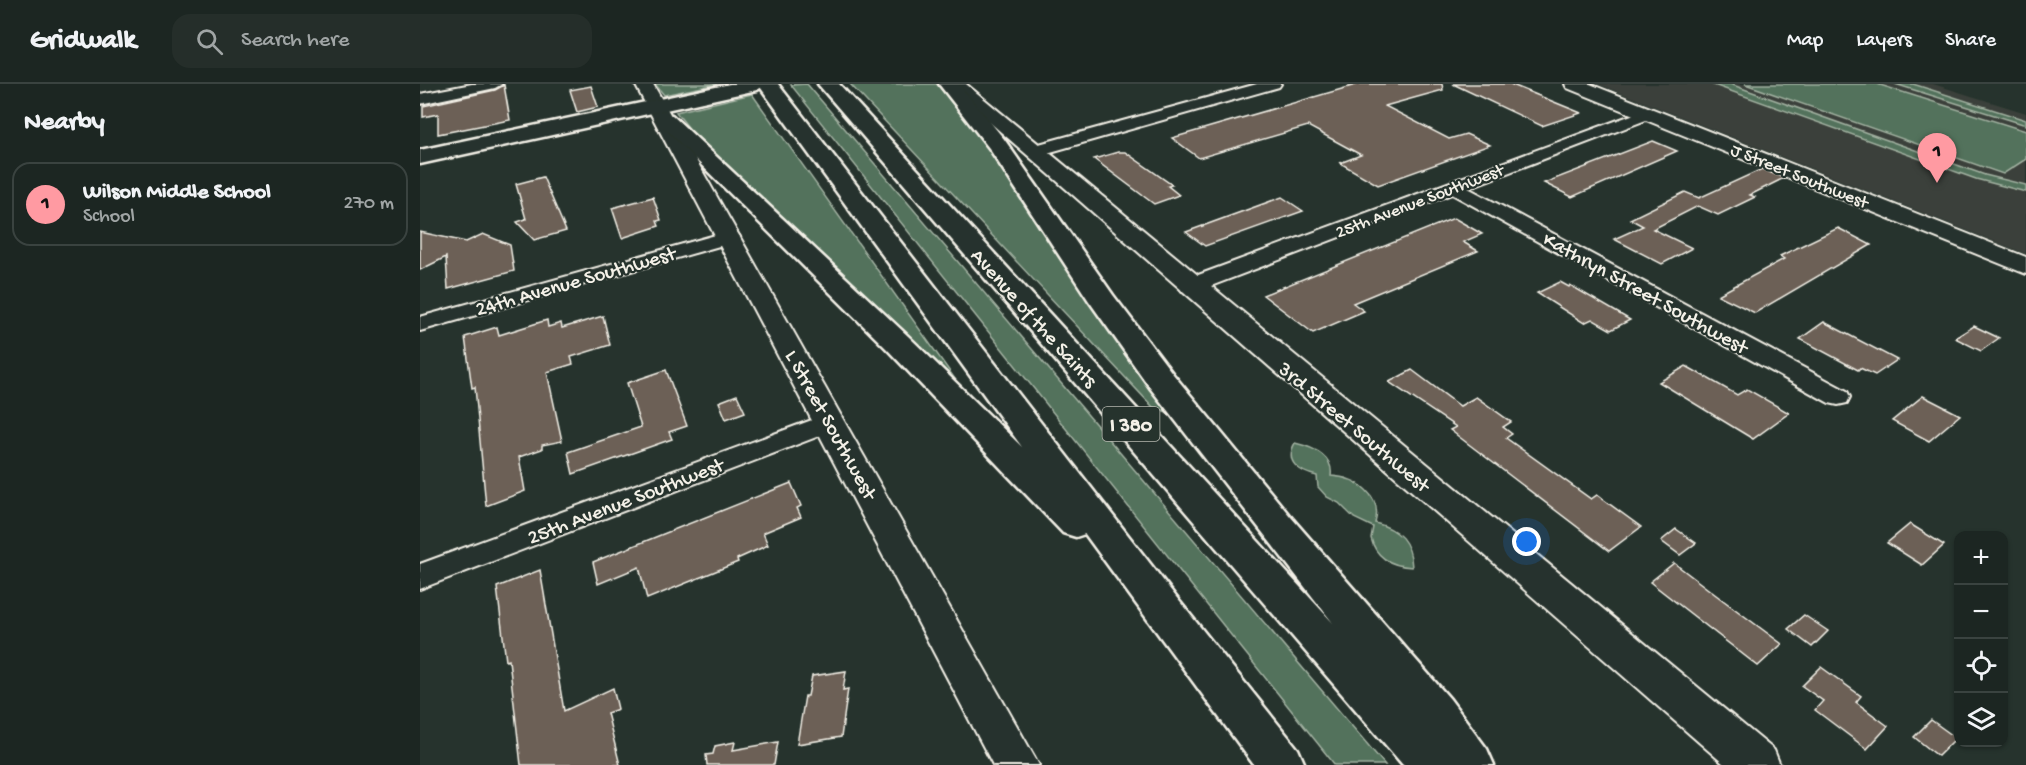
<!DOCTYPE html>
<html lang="en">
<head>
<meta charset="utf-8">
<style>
	body { margin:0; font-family:"Gochi Hand",sans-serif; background:#252e2a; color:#f1f3f6 }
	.controls { position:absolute; right:18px; bottom:18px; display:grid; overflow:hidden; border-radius:12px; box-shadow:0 2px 4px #0004 }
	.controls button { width:54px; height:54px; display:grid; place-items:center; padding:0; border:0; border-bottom:2px solid #3a4340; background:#1c2622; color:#f1f3f6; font:30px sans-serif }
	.you { position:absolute; left:1107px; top:458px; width:21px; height:21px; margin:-15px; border:4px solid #fff; border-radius:50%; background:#1a73e8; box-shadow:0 0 0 9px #1a73e833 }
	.badge { display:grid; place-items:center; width:39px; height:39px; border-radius:50%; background:#ff9aa2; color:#111; font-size:20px; font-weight:700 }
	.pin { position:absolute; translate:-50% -50px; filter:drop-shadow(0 2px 3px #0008) }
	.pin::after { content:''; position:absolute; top:32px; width:21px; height:18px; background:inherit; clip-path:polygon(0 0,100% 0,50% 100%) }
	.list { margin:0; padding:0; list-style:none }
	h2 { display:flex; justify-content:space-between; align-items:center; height:78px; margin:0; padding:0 24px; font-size:26px }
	h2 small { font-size:20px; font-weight:400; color:#a0a5a5 }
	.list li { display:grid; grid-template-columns:39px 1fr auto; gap:18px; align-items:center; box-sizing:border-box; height:84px; margin:0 12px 12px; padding:0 12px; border:2px solid #3a4340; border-radius:18px }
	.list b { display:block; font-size:22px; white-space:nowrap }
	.list p { margin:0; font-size:20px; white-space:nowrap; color:#a0a5a5 }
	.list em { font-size:20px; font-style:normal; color:#a0a5a5 }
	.icon { flex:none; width:33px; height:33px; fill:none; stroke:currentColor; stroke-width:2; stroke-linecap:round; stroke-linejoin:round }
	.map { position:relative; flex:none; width:1606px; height:681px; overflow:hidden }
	header { display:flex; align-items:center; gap:36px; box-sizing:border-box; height:84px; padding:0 30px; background:#1c2622; border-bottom:2px solid #3a4340 }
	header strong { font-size:28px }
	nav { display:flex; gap:33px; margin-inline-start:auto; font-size:21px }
	.search { width:420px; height:54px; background:#252e2a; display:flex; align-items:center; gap:15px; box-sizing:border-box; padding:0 21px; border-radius:18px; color:#a0a5a5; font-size:22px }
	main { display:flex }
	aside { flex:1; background:#1c2622 }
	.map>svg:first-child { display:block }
	.built { fill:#3b413a }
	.green { fill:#52725c; stroke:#a3b2a2; stroke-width:1.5 }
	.building { fill:#6c6157; stroke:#f4f1e8; stroke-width:1.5 }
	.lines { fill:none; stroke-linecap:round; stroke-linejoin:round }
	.minor-casing { stroke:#f4f1e8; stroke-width:4 }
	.tertiary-casing { stroke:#f4f1e8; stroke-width:4 }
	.secondary-casing { stroke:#f4f1e8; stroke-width:5 }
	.motorway-casing { stroke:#f4f1e8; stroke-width:5 }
	.minor { fill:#26332d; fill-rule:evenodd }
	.tertiary { fill:#26332d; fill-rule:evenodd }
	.secondary { fill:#26332d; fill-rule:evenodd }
	.motorway { fill:#26332d; fill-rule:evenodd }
	.labels { text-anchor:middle; stroke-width:4.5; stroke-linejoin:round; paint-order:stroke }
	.far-street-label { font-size:18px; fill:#f4f1e8; stroke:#26332d }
	.shield { fill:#26332d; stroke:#b6b8b0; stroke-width:1.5 }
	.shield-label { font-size:20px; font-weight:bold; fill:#f4f1e8 }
	.street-label { font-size:21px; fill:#f4f1e8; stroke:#26332d }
</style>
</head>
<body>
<header>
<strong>Gridwalk</strong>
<div class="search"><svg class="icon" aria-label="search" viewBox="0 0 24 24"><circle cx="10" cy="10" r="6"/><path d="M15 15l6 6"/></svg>Search here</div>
<nav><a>Map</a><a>Layers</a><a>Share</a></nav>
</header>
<main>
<aside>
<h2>Nearby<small></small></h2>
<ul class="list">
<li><span class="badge">1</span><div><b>Wilson Middle School</b><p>School</p></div><em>270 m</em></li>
</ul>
</aside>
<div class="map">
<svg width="1606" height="681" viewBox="0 0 1606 681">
	<rect width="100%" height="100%" fill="#26332d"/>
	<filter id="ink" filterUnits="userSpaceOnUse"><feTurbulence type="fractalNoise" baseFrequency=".0167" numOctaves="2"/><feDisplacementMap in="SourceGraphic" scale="12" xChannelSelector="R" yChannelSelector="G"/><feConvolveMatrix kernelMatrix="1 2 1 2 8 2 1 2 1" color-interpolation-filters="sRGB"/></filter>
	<g filter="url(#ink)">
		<path class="built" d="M1178,0h335l93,29v141z"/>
		<g class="green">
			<path d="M235,0h62l-53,11z"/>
			<path d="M387,0l578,681h-50l-544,-680z"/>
			<path d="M430,0h91l33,37 195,288 -2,3 -14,-5z"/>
			<path d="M1291,0h19l255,91 41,10v7l-50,-13z"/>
			<path d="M1325,0h132l149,47v28l-23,15z"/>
			<path d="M1475,0h18l113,36v5z"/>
			<path d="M332,10l208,292 -7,2 -246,-237 -31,-39z"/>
			<path d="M875,359c17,4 39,12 36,33 26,1 52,20 44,47 24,6 36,19 37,44 -19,-1 -36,-8 -41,-29l2,-11 -19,-9 -15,-15 -12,-6 -9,-10 -1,-11c-18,-4 -33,-14 -22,-33z"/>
		</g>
		<g class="building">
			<path d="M939,0h83l1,6 -58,16 64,33 17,-5 24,11 -112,40 -38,-22 21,-8 -53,-29 -109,32 -27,-20z"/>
			<path d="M1033,0h57l71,29 -39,13z"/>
			<path d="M84,1l6,35 -72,14v-20l-15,3v-11l72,-16z"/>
			<path d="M171,2l7,21 -21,5 -7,-22z"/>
			<path d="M1233,57l24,10 -105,46 -28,-14z"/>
			<path d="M698,68h7l47,33 -4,1 11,9 -25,9 -60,-45z"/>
			<path d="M1342,85l22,9 -34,17 5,2 -37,18 -20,-9 -45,23 39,19 -30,16 -48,-25 29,-13 -13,-7 55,-27 14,6z"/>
			<path d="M123,93l23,54 -32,9 -17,-18 9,-3 -10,-35z"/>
			<path d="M233,113l8,23 -4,1 2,5 -37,12 -10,-30z"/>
			<path d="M862,113l21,14 -98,35 -19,-14z"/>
			<path d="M1034,134l28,16 -19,8 15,9 -125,52 11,8 -51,22 -50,-38z"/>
			<path d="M1418,144l33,17 -116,68 -37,-18 66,-36 -4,-3z"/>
			<path d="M0,148l46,10 17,-8 27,11 4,26 -66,18 -2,-32 -26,13z"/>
			<path d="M1140,198l9,5 1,-2 60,35 -19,10 -19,-11 -8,4 -47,-30z"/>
			<path d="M183,232l7,29 -39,12 2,7 -26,8 15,69 -20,4v4l-23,8 6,34 -39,15 -11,-119 -3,1 -7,-51 32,-10 2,8 48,-15 1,7 13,-4 1,5z"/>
			<path d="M1404,238l73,38 -22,15 -15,-7 -2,2 -58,-31z"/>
			<path d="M1554,242l25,12 -18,13 -26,-13z"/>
			<path d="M1266,282l51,29 10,-6 42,24 -36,26 -94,-57z"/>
			<path d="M246,286l21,56 -18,6 3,7 -99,35 -5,-22 73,-25 -14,-44z"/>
			<path d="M992,286l48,36 16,-9 35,25 -8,5 9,7 -6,4 85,61 6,-4 44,32 -32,24 -159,-121 6,-3 -67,-45z"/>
			<path d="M317,311l8,17 -19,7 -7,-17z"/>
			<path d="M1503,312l37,19 -31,26 -37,-20z"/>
			<path d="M371,399l10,23 -4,2 4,9 -38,16 5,12 -31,14 1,3 -91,37 -8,-32 -41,17 -5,-22z"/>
			<path d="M1490,440l34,21 -22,20 -35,-22z"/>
			<path d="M1256,445l20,14 -16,12 -19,-14z"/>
			<path d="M1254,479l42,32 66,49 -24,22 -108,-84z"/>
			<path d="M120,486l24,141 49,-23 5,21 -11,4 13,52h-99l-12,-105 -3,1 -9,-74z"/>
			<path d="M1384,531l24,16 -16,16 -24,-18z"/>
			<path d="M1401,583l40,29 -5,6 32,24 -21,23 -52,-39 8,-9 -21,-15z"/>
			<path d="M426,587l-3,19 5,-1 -7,48 -44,7 8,-48h3l4,-20z"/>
			<path d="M1511,636l25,18 -18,18 -24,-19z"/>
			<path d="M315,658l-2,8 45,-8 -4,23h-67l-1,-10 7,-1 2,-8z"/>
		</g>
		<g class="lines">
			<defs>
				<g id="minor">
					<path d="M52,0h30l-7,4 -75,16v-10z"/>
					<path d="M837,0h24l-2,3 -239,68h-12l-3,-4 3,-4z"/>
					<path d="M1228,25l8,5 -2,3 -186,71 379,203 3,6 -3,6 -9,2 -9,-2 -377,-209 -254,97h-16l-3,-5 3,-5z"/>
					<path d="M310,147l7,2 3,4 -3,4 -317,90v-14z"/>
					<path d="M411,329l9,3 4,6 -4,6 -420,161v-25z"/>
				</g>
				<g id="tertiary">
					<path d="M215,0h18l386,681h-46z"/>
					<path d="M526,0h20l808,666 6,15h-55z"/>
					<path d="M1145,0h25l436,173v17l-459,-186z"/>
				</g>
				<path id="secondary" d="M310,0h37l-10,6 -337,74v-14z"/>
				<g id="motorway">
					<path d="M338,0h20l398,513 122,152 7,16h-51l-169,-231 -9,3 -13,-4 -177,-185 -231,-229 3,-4h14l236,221 114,111z"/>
					<path d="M398,0h21l494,539 -182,-234 -62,-88 -100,-153 -50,-64h20l45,55 109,156 60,79 117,142 160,183 37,50 7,16h-91z"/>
				</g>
			</defs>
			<use href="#minor" class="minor-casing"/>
			<use href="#tertiary" class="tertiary-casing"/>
			<use href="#secondary" class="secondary-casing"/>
			<use href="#motorway" class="motorway-casing"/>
			<use href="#minor" class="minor"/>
			<use href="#tertiary" class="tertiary"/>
			<use href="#secondary" class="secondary"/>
			<use href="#motorway" class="motorway"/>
		</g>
	</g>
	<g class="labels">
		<g class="far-street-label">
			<text transform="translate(1380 91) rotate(22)" y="6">J Street Southwest</text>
			<text transform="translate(999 116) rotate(-21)" y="6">25th Avenue Southwest</text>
		</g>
		<rect class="shield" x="682.5" y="323" width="57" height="34" rx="4.5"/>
		<g class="shield-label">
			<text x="711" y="347">I 380</text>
		</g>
		<g class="street-label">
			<text transform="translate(155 196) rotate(-16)" y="7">24th Avenue Southwest</text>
			<text transform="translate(1226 208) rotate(29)" y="7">Kathryn Street Southwest</text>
			<text transform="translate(615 233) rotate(48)" y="7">Avenue of the Saints</text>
			<text transform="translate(412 340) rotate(61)" y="7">L Street Southwest</text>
			<text transform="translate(935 342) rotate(40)" y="7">3rd Street Southwest</text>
			<text transform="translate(205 416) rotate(-21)" y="7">25th Avenue Southwest</text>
		</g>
	</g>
</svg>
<div class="controls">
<button>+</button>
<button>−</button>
<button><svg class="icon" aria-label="locate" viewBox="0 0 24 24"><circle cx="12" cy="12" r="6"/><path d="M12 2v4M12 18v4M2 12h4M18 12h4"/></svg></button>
<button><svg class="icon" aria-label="layers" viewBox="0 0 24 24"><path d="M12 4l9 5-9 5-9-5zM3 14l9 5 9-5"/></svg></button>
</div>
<div class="you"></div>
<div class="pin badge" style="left:1517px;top:99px">1</div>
</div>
</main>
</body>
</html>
